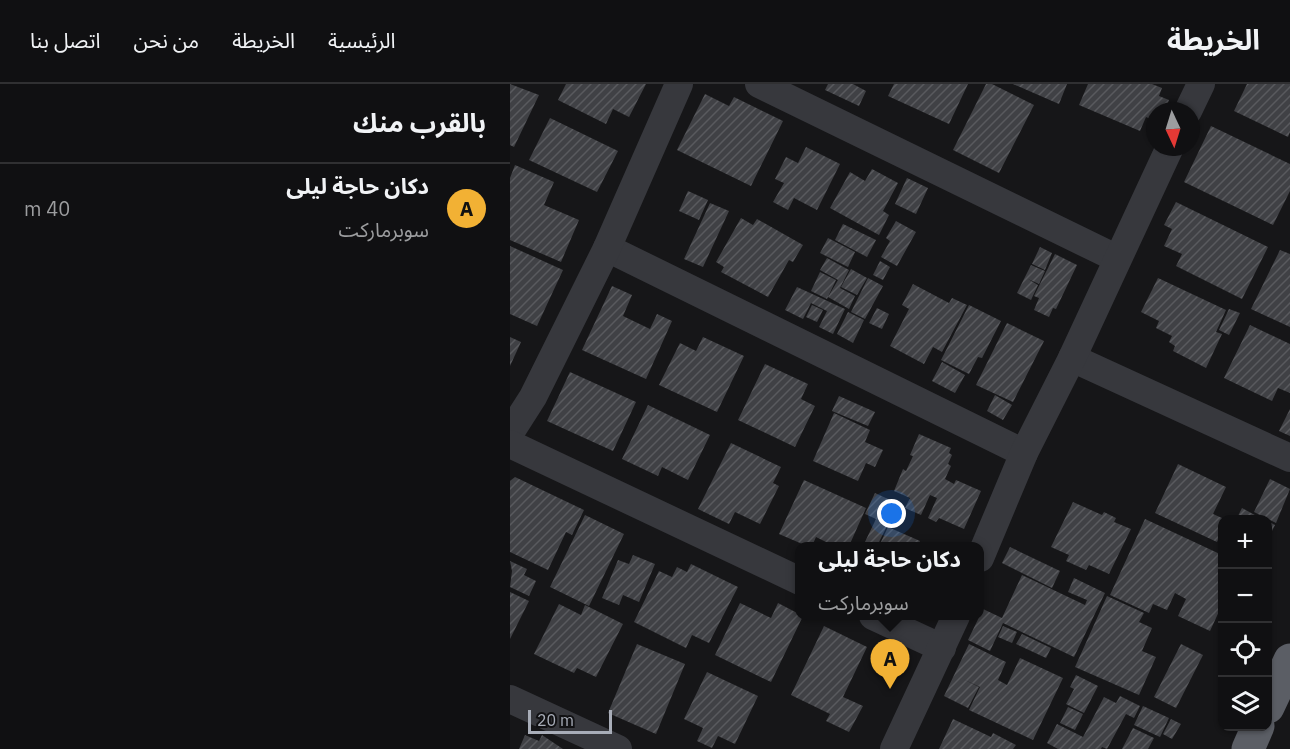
<!DOCTYPE html>
<html lang="ar">
<head>
<meta charset="utf-8">
<style>
	body { margin:0; font-family:"IBM Plex Sans","Noto Sans Arabic",sans-serif; background:#19191b; color:#f1f3f6; direction:rtl }
	.controls { position:absolute; right:18px; bottom:18px; display:grid; overflow:hidden; border-radius:12px; box-shadow:0 2px 4px #0004 }
	.controls button { width:54px; height:54px; display:grid; place-items:center; padding:0; border:0; border-bottom:2px solid #303032; background:#101012; color:#f1f3f6; font:30px sans-serif }
	.compass { position:absolute; left:636px; top:18px; width:54px; height:54px; border-radius:50%; background:#101012; box-shadow:0 2px 4px #0004; rotate:176deg }
	.scale { position:absolute; left:18px; bottom:15px; width:84px; box-sizing:border-box; padding-left:6px; border:3px solid #a8adb8; border-top:0; font-size:16px; line-height:21px; white-space:nowrap; color:#a8adb8; -webkit-text-stroke:4px #111113; paint-order:stroke }
	.you { position:absolute; left:382px; top:430px; width:21px; height:21px; margin:-15px; border:4px solid #fff; border-radius:50%; background:#1a73e8; box-shadow:0 0 0 9px #1a73e833 }
	.badge { display:grid; place-items:center; width:39px; height:39px; border-radius:50%; background:#f2b134; color:#111; font-size:20px; font-weight:700 }
	.pin { position:absolute; translate:-50% -50px; filter:drop-shadow(0 2px 3px #0008) }
	.pin::after { content:''; position:absolute; top:32px; width:21px; height:18px; background:inherit; clip-path:polygon(0 0,100% 0,50% 100%) }
	.popup { position:absolute; left:285px; top:458px; width:189px; height:78px; box-sizing:border-box; display:grid; place-content:center; border-radius:12px; background:#101012; filter:drop-shadow(0 2px 4px #0005); font-size:20px; white-space:nowrap; color:#9c9d9f }
	.popup b { font-size:22px; color:#f1f3f6 }
	.popup::after { content:''; position:absolute; left:50%; top:100%; margin-left:-12px; border:12px solid transparent; border-top-color:#101012 }
	.list { margin:0; padding:0; list-style:none }
	h2 { display:flex; justify-content:space-between; align-items:center; height:78px; margin:0; padding:0 24px; font-size:26px }
	h2 small { font-size:20px; font-weight:400; color:#9c9d9f }
	.list li { display:grid; grid-template-columns:39px 1fr auto; gap:18px; align-items:center; box-sizing:border-box; height:90px; padding:0 24px; border-top:2px solid #303032 }
	.list b { display:block; font-size:22px; white-space:nowrap }
	.list p { margin:0; font-size:20px; white-space:nowrap; color:#9c9d9f }
	.list em { font-size:20px; font-style:normal; color:#9c9d9f }
	.icon { flex:none; width:33px; height:33px; fill:none; stroke:currentColor; stroke-width:2; stroke-linecap:round; stroke-linejoin:round }
	.map { position:relative; flex:none; width:780px; height:665px; overflow:hidden; direction:ltr }
	header { display:flex; align-items:center; gap:36px; box-sizing:border-box; height:84px; padding:0 30px; background:#101012; border-bottom:2px solid #303032 }
	header strong { font-size:28px }
	nav { display:flex; gap:33px; margin-inline-start:auto; font-size:21px }
	main { display:flex }
	aside { flex:1; background:#101012 }
	.map>svg:first-child { display:block }
	.building { fill:url(#building-hatch) }
	.lines { fill:none; stroke-linecap:round; stroke-linejoin:round }
	.minor { stroke:#37383d; stroke-width:28 }
	.trunk { stroke:#5b5e65; stroke-width:33 }
</style>
</head>
<body>
<header>
<strong>الخريطة</strong>
<nav><a>الرئيسية</a><a>الخريطة</a><a>من نحن</a><a>اتصل بنا</a></nav>
</header>
<main>
<div class="map">
<svg width="780" height="665" viewBox="0 0 780 665">
	<defs>
		<pattern id="building-hatch" width="6" height="6" patternUnits="userSpaceOnUse" patternTransform="scale(1.5)"><rect width="6" height="6" fill="#404145"/><path d="M-1 1l2-2M0 6l6-6M5 7l2-2" fill="none" stroke="#595a5e"/></pattern>
	</defs>
	<rect width="100%" height="100%" fill="#161618"/>
	<g class="building">
		<path d="M0,0l29,11 -25,52 -4,-2z"/>
		<path d="M56,0h80l-17,33 -16,-8 -7,15 -48,-24z"/>
		<path d="M318,0h25l13,7 -7,15 -34,-16z"/>
		<path d="M384,0h74l-19,40 -61,-28z"/>
		<path d="M476,0h6l42,21 -35,68 -46,-23z"/>
		<path d="M503,0h54l-8,20z"/>
		<path d="M578,0h64l10,4 -3,8 10,4 -4,11h-10v10l-9,-4 -6,14 -61,-26z"/>
		<path d="M737,0h43v48l-2,5 -54,-26z"/>
		<path d="M195,10l24,12 5,-9 49,24 -32,65 -74,-36z"/>
		<path d="M40,34l68,33 -21,41 -68,-32z"/>
		<path d="M701,42l79,38v27l-17,34 -89,-43z"/>
		<path d="M296,63l34,17 -23,46 -23,-12 -6,12 -15,-8 11,-19 -9,-4 11,-22 12,6z"/>
		<path d="M5,81l39,17 -10,23 35,15 -18,42 -51,-22v-62z"/>
		<path d="M362,85l26,14 -15,28 6,4 -10,20 -49,-27 20,-36 15,9z"/>
		<path d="M397,94l21,10 -12,26 -21,-10z"/>
		<path d="M178,107l20,9 -9,20 -20,-9z"/>
		<path d="M666,118l92,45 -26,52 -66,-33 6,-12 -18,-8 8,-17 -8,-4z"/>
		<path d="M200,119l19,8 -26,56 -19,-8z"/>
		<path d="M231,134l12,7 4,-6 46,26 -10,17 -4,-2 -21,37 -47,-25 3,-5 -8,-5z"/>
		<path d="M386,137l20,11 -19,34 -16,-9 9,-16 -4,-3z"/>
		<path d="M333,140l33,16 -9,17 -32,-17z"/>
		<path d="M318,154l27,14 -7,15 -28,-14z"/>
		<path d="M0,162l53,24 -26,56 -27,-12z"/>
		<path d="M530,163l12,6 -7,17 -13,-6z"/>
		<path d="M770,166l10,4v73l-39,-18z"/>
		<path d="M545,170l22,11 -21,44 -3,-1 -4,9 -15,-7 5,-12 -5,-2z"/>
		<path d="M317,174l22,12 -9,18 15,8 -6,13 -21,-12 10,-17 -18,-10z"/>
		<path d="M370,177l10,6 -7,13 -10,-5z"/>
		<path d="M521,181l14,6 -6,13 -11,-5 10,6 -7,15 -14,-7z"/>
		<path d="M341,185l16,9 -10,17 -16,-8z"/>
		<path d="M310,188l16,8 -9,19 -16,-8z"/>
		<path d="M358,194l15,8 -18,33 -14,-7z"/>
		<path d="M648,194l68,32 -10,22 6,2 -16,34 -33,-17 2,-5 -6,-4 3,-6 -16,-8 3,-7 -18,-9z"/>
		<path d="M403,200l36,19 3,-5 15,7 -25,47 -9,-5 -9,17 -34,-18 19,-37 -7,-4z"/>
		<path d="M102,202l20,9 -9,21 27,13 7,-15 15,7 -26,58 -64,-29z"/>
		<path d="M287,203l48,22 -12,25 -14,-7 8,-16 -16,-8 -8,16 -18,-9z"/>
		<path d="M302,221l11,5 -6,12 -11,-5z"/>
		<path d="M459,221l32,16 -19,37 -4,-1 -9,17 -28,-14z"/>
		<path d="M367,224l12,6 -7,15 -13,-6z"/>
		<path d="M719,225l11,4 -11,22 -10,-5z"/>
		<path d="M338,228l16,8 -11,23 -16,-9z"/>
		<path d="M497,239l37,18 -31,61 -37,-17z"/>
		<path d="M740,241l40,19v49l-12,-5 -6,13 -48,-23z"/>
		<path d="M0,253l11,5 -11,24z"/>
		<path d="M193,253l41,19 -27,56 -58,-27 21,-42 16,8z"/>
		<path d="M432,278l23,13 -10,18 -23,-12z"/>
		<path d="M255,280l43,20 -7,15 14,7 -20,41 -57,-27z"/>
		<path d="M60,288l66,30 -23,49 -66,-30z"/>
		<path d="M485,311l17,10 -9,15 -16,-9z"/>
		<path d="M329,312l36,16 -7,14 -36,-15z"/>
		<path d="M138,321l62,30 -22,45 -26,-13 -4,9 -36,-17z"/>
		<path d="M780,325v27l-11,-5z"/>
		<path d="M324,329l36,17 -5,12 18,8 -8,17 -9,-4 -8,18 -45,-20z"/>
		<path d="M409,350l32,14 -2,5 3,2 -4,9 3,2 -6,13 9,5 2,-4 25,11 -17,38 -25,-11 -3,4 -8,-4 9,-20 -7,-3 -9,20 -16,-7 5,-10 -16,-7 9,-22 3,2 7,-15 -3,-1z"/>
		<path d="M221,359l50,24 -8,16 6,3 -19,38 -25,-12 -6,12 -31,-15z"/>
		<path d="M668,380l48,23 -13,27 9,4v13l-5,11 -62,-29z"/>
		<path d="M5,393l69,33 -12,25 -6,-3 -18,38 -38,-18v-71z"/>
		<path d="M760,395l20,10 -14,34 -22,-11z"/>
		<path d="M294,396l62,28 -17,38h-20l1,-2 -14,-7 -4,9h-5l-28,-12z"/>
		<path d="M365,409l26,12 -7,17 -4,-2 -13,26h-14l13,-27 -11,-5z"/>
		<path d="M563,418l29,13 2,-3 12,6 -2,4 17,7 -22,45 -20,-9 -3,5 -20,-9 3,-6 -18,-8z"/>
		<path d="M732,424l22,12h-28z"/>
		<path d="M75,431l39,19 -35,72 -39,-19z"/>
		<path d="M635,435l77,36v50l-12,26 -32,-15 8,-17 -11,-6 -8,17 -14,-6 -4,9 -39,-18z"/>
		<path d="M758,437l7,4 -7,14z"/>
		<path d="M378,443l32,14 -3,5h-38z"/>
		<path d="M500,463l50,24 -8,17 -50,-25z"/>
		<path d="M123,471l22,9 -16,38 -16,-7 -4,10 -17,-7 16,-38 11,4z"/>
		<path d="M0,477l17,8 -3,6 12,6 -7,15 -19,-9 2,-16z"/>
		<path d="M181,480l47,23 -29,56 -17,-8 -6,13 -52,-26 25,-51 13,6 5,-10 10,5z"/>
		<path d="M512,491l63,30 2,-5 -19,-8 6,-14 31,15 -31,64 -71,-34 -13,28 -22,-11 15,-31 19,9z"/>
		<path d="M0,508l19,9 -19,38z"/>
		<path d="M597,512l37,17 -5,9 13,6 -10,23 14,6 -17,38 -64,-28z"/>
		<path d="M230,519l31,15 7,-15 25,13 -32,66 -56,-27z"/>
		<path d="M49,520l22,11 4,-10 38,19 -27,53 -19,-9 -3,5 -40,-19z"/>
		<path d="M314,542l43,21 -24,50 20,9 -14,26 -23,-11 4,-7 -39,-19z"/>
		<path d="M493,542l14,6 -5,11 -14,-6z"/>
		<path d="M512,550l29,14 -5,10 -30,-14z"/>
		<path d="M127,560l48,20 -29,70 -48,-21z"/>
		<path d="M459,560l37,18 -8,18 9,5 13,-27 43,20 -30,62 -64,-30 11,-23 -17,-8 16,8 -11,21 -24,-12z"/>
		<path d="M671,560l22,11 -27,53 -22,-11z"/>
		<path d="M377,569l13,7 -9,17 -13,-7z"/>
		<path d="M197,588l51,24 -23,48 -17,-8 -6,12 -15,-7 6,-13 -19,-9z"/>
		<path d="M566,591l22,11 -14,27 -18,-9 8,-15 -4,-2z"/>
		<path d="M610,612l20,10 -6,12 -8,-4 -19,35 -5,-2 -1,2h-43l-11,-6 10,-19 26,13 21,-40 12,6z"/>
		<path d="M633,622l26,12 -9,19 -26,-12z"/>
		<path d="M558,623l15,7 -8,16 -15,-7z"/>
		<path d="M443,635l38,18 2,-4 23,12 -3,4h-74z"/>
		<path d="M661,635l10,5 -9,15 -9,-5z"/>
		<path d="M623,644l21,10 -6,11h-26z"/>
		<path d="M15,651l14,6 3,-6 21,14h-44z"/>
	</g>
	<g class="lines">
		<g class="minor">
			<path d="M249,0l357,174"/>
			<path d="M678,27l13,-27"/>
			<path d="M97,164l417,205"/>
			<path d="M562,274l218,100"/>
			<path d="M0,349l23,-36 74,-149 72,-164"/>
			<path d="M0,360l290,137"/>
			<path d="M470,474l44,-105 48,-95 98,-211"/>
			<path d="M363,532l69,32"/>
			<path d="M0,615l108,50"/>
			<path d="M384,665l62,-133"/>
		</g>
		<g class="trunk">
			<path d="M758,623l22,-47"/>
			<path d="M738,665l10,-23"/>
		</g>
	</g>
</svg>
<div class="controls">
<button>+</button>
<button>−</button>
<button><svg class="icon" aria-label="locate" viewBox="0 0 24 24"><circle cx="12" cy="12" r="6"/><path d="M12 2v4M12 18v4M2 12h4M18 12h4"/></svg></button>
<button><svg class="icon" aria-label="layers" viewBox="0 0 24 24"><path d="M12 4l9 5-9 5-9-5zM3 14l9 5 9-5"/></svg></button>
</div>
<svg class="compass" viewBox="-18 -18 36 36"><path d="M0-13l5 13h-10z" fill="#e53935"/><path d="M0 13l5-13h-10z" fill="#9c9d9f"/></svg>
<div class="scale">20 m</div>
<div class="you"></div>
<div class="pin badge" style="left:380px;top:605px">A</div>
<div class="popup"><b>دكان حاجة ليلى</b>سوبرماركت</div>
</div>
<aside>
<h2>بالقرب منك<small></small></h2>
<ul class="list">
<li><span class="badge">A</span><div><b>دكان حاجة ليلى</b><p>سوبرماركت</p></div><em>40 m</em></li>
</ul>
</aside>
</main>
</body>
</html>
